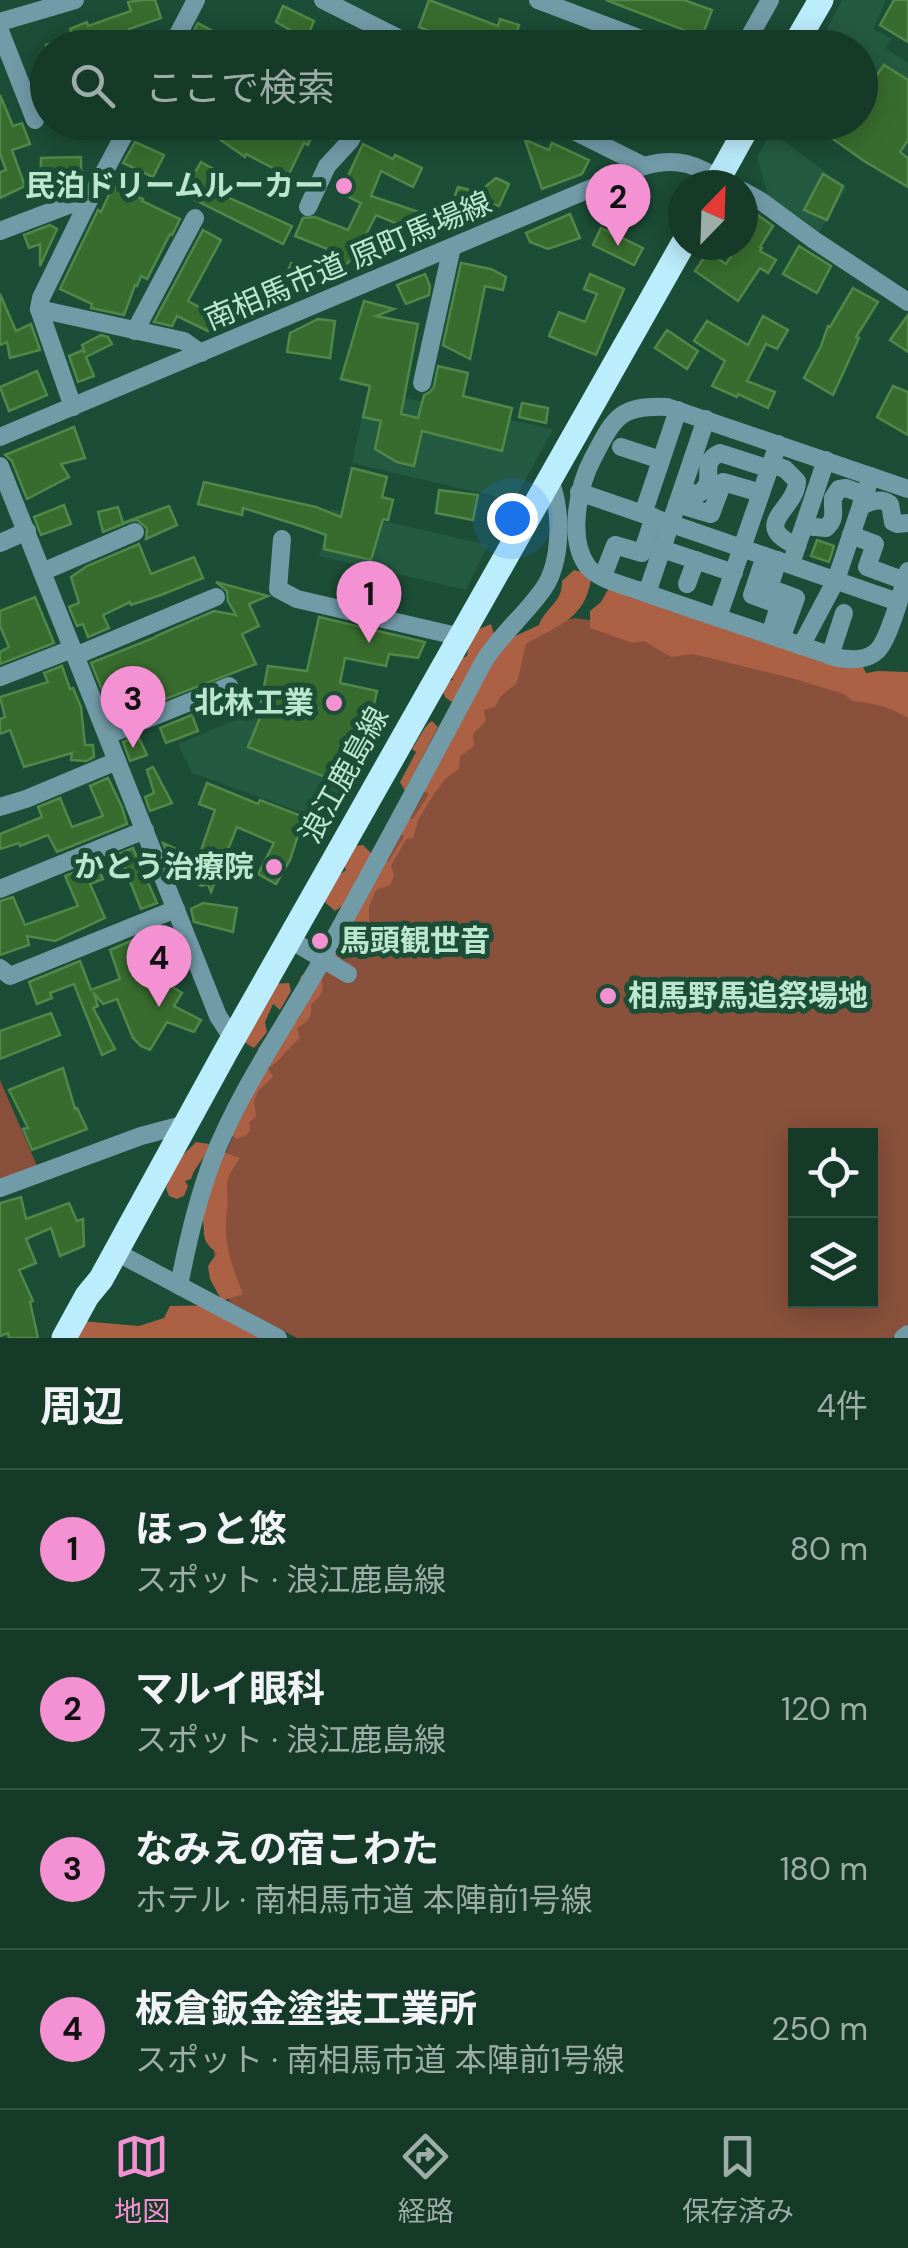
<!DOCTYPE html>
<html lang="ja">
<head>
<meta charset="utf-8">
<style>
	body { margin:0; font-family:"DM Sans","Noto Sans JP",sans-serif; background:#224534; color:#f1f3f6 }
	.controls { position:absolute; right:30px; bottom:30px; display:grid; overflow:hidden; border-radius:0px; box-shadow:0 5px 25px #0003 }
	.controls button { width:90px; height:90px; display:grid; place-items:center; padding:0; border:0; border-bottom:2px solid #345445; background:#153a28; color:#f1f3f6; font:50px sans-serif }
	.compass { position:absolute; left:668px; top:170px; width:90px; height:90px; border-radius:50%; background:#153a28; box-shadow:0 5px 25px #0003; rotate:23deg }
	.you { position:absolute; left:512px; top:518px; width:35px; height:35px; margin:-25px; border:8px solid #fff; border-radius:50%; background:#1a73e8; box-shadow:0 0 0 15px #1a73e833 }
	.badge { display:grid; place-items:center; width:65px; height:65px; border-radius:50%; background:#f491d3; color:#111; font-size:32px; font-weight:700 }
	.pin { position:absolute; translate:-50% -82px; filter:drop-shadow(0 2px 5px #0008) }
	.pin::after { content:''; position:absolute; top:52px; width:35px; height:30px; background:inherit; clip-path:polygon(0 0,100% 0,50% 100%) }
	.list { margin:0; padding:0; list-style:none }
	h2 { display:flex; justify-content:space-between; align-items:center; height:130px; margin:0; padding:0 40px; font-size:42px }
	h2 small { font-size:32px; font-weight:400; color:#9dada8 }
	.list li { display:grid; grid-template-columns:65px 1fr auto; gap:30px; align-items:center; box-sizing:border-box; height:160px; padding:0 40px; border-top:2px solid #345445 }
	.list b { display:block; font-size:38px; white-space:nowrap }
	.list p { margin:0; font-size:32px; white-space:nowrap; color:#9dada8 }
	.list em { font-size:32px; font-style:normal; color:#9dada8 }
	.icon { flex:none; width:55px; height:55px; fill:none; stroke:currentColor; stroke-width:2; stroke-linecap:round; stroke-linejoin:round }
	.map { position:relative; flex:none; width:908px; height:1338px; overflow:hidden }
	.search { position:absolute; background:#153a28; box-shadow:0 5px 25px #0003; left:30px; right:30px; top:30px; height:110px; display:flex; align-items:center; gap:25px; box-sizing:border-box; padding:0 35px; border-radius:55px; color:#9dada8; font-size:38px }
	.sheet { height:770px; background:#153a28 }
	nav { display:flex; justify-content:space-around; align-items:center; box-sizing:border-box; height:140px; border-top:2px solid #345445; background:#153a28; font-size:28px; color:#9dada8 }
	nav a { display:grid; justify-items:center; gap:5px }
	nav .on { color:#f491d3 }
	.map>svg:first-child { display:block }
	.built { fill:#245a41 }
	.green { fill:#89513c; fill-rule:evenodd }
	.forest { fill:#ac6044 }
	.building { fill:#386c2e; stroke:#518748; stroke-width:2.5 }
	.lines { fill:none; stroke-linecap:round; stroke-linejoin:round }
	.minor { stroke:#729ba8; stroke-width:18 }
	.major { stroke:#bcedfd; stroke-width:25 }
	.poi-dot { fill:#f491d3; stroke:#1c4d36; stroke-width:4 }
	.labels { text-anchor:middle; stroke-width:10; stroke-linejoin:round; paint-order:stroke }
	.poi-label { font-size:30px; font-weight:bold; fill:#bce7cf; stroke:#1c4d36; text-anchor:end }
	.street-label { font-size:30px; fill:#bce7cf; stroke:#1c4d36 }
</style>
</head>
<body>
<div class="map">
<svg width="908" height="1338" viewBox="0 0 908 1338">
	<rect width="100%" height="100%" fill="#1c4d36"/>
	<g class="built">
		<path d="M842,0h44l-13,29 19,10 -7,9 23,15v91l-47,-32 -1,-74h-43z"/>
		<path d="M771,132l76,56 -28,44 -51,-37 -11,-38z"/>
		<path d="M368,390l185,39 -39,72 -162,-38z"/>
		<path d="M331,509l157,36 -22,45 -147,-34z"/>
		<path d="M258,706l120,30 -47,87 -139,-50 -14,-29 65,-27 10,3z"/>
	</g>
	<g class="green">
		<path d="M575,618l82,12 251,69v625l-16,14h-595l-67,-35 -16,-49 -2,-36 9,-54 28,-65 189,-330 79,-127 27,-17zM796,1136h74v164h-74z"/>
		<path d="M0,1080l37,86 -37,13z"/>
	</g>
	<g class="forest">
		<path d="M574,570l11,3 6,6c-6,41 -35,47 -65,65l-9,39 -16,13 -6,11 -11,3 2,11 -13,13 1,12 -14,10 -1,13 -14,10 -11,15 -16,26 -5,18 -7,1 -15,27 3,10 -4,9 -14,5 -7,16v21c-11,5 -16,16 -20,28l-10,5 -18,-10c3,-15 7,-13 12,-25 3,-7 4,-12 9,-19l-7,5 -15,-13 15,-20 11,-8 -5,-11 7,-12 15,-2 9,9 16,8 16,-25 -5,-7 5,-10 9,-1 16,-25 -6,-3 30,-88 -8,-6 -4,-9 2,-6 10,-2 -5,-12 7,-7 12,-5 3,-23 21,-9 3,10 19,3 26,-12c6,-17 24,-23 23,-44z"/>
		<path d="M611,584l250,79 5,10 12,-2 30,1v46c-22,-13 -32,-14 -55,-17l-9,-7 -53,-16 -98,-24 -22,3 -27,-16 -11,2 -43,-15v-17l11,-9z"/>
		<path d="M432,721l6,6 -33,64 -5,-9 16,-30 -4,-3c6,-8 13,-25 20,-28z"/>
		<path d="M308,971l12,2c4,16 5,21 -9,31 1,14 -2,17 -14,24l3,10c-13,10 -20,24 -32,30l5,9 -14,13 -5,10 2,17 -7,5 1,8 -3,5 -10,4 -7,-5 28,-74v-11l39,-58 4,-15z"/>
		<path d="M289,983l2,8 -11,19 -7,-6 -8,18 2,10 -13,16 -15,-9 30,-55z"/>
		<path d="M196,1142l13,2c-3,15 -14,21 -18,35l-6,2 3,5 -4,10 -7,3 -8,-3 -3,-8 4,-10 1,-11z"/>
		<path d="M220,1151l20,7c-4,6 -10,14 -12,21 -3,9 1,21 -1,31 -4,33 4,53 16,84l-21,7 -12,-22 -2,-13 9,-13c-21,-16 -8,-21 -17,-41z"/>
		<path d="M224,1305l63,33h-217l11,-17 58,5 25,-8 6,-12z"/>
	</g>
	<g class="building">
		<path d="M144,0h11l6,18 -32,11 3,10 -29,9h-56l-1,-3 27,-9 -3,-7 17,-7 1,4 43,-15 -3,-9z"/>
		<path d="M429,0l69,26 2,-7 19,6 -2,7 36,16h-78l-56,-21z"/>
		<path d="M606,0h78l28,10 -10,27z"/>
		<path d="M894,0h14v42l-28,-17z"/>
		<path d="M283,6l31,15 -8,18 -30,-17z"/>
		<path d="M198,23l46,25h-49l-8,-4z"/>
		<path d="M884,65l24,15v60l-8,12 8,6v29l-44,-26 -31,-22 3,-5 -17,-12h41v-23z"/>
		<path d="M0,95l13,31 9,-3 8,21 -18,6 13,36 -25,12v-26l6,-2 -6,-16z"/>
		<path d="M195,122h59l13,6 2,-6h48l-9,23 -4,-2 -16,33 -42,-22 -1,3z"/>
		<path d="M525,140l24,10 3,-7 37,17 -7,14 -40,15z"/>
		<path d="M135,142l29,13 -11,22 -30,-14z"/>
		<path d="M363,144l30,15 2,-4 27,13 -9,19 -32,-16 -10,25 63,21 -12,22 -13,-5 1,-5 -34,-14 -22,43 -34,26 15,-32 -40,-16 8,-18 12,-1 33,13 13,-27 -21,-10z"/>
		<path d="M81,157v22l-41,6 1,-27z"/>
		<path d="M201,162l25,14 -8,17 74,33 -9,18 -88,-44 2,-4 -13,-5z"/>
		<path d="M823,174l20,12 -16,34 -23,-10z"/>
		<path d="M496,178l13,6 -10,22 -17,-4 -7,16 -24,-12 7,-19 21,5z"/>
		<path d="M113,186l30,13 -1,2 38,18 -8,16 -2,-1 -23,45 -6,-3 -4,10 -2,-1 -11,30 -33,-7 1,-4 -32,-15 38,-79 3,2z"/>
		<path d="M633,189l7,17 -31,13 -7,-17z"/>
		<path d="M755,213l18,13 -13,21 2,1 -2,3 16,9 -8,13 -8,-5 -22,33 -43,-30 13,-19 18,12 12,-19h5v-8z"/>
		<path d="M570,214l10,24 -32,11 -18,-7 -4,-9z"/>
		<path d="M50,225l7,4 -17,37v-22l-11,4 -5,-13z"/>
		<path d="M601,228l42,20 -9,17 -41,-20z"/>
		<path d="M203,230l18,10 -33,61 28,15 -8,15 -31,-15 -5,10 -18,-4z"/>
		<path d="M799,246l32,20 -14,27 -34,-19z"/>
		<path d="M291,263l23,9 -8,17 -23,-6z"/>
		<path d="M461,263l30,6 15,8 -3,13 -18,-4 -15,73 -27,-14z"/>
		<path d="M425,274l5,12 -1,9 -23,9 -9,-19z"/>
		<path d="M590,274l34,15 -28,66 -47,-19 10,-24 26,10 12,-28 -13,-5z"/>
		<path d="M853,288l25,14 -22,35 3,1 -26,57 -29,-17 17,-32 7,-20 2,1z"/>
		<path d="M0,294l16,37 15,-7 9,26 -30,8 -3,-16 -7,3z"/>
		<path d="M364,301l30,8 -18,7 42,8 -17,90 17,4 6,-23 6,-3 4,-5 4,-21 30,7 -5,23 49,12 -10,43 -80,-20 -8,35 -17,-4 -22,-13 6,-28 -18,-4 7,-31 -29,-7z"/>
		<path d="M908,315v37l-18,-12z"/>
		<path d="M763,316l25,14 -11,19 -11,-5 -19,37 28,11 -7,16 -30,-14 -1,3 -25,-11 13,-25 -31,-20 13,-20 41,24z"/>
		<path d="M318,319l17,2 -5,37 -43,-6 3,-19z"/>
		<path d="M667,330l31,21 -11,18 -32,-21z"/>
		<path d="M101,335l7,2 4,7 -26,13 8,19 -16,6 -9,-26 14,-6 2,3 -3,-8z"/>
		<path d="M37,371l10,24 -38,16 -9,-24z"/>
		<path d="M893,386l15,6v43l-31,-18z"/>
		<path d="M522,403l26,5 -2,15 -27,-6z"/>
		<path d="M74,427l11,31 -24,6 8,13 -42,22 -15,-38 -7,-6z"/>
		<path d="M352,468l35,9 -5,20 11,3 -5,20 -5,-1 -12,41 -47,-11 2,-14 -22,-8 -61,-19 -1,7 -44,-11 6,-22 112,25 25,10z"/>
		<path d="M439,490l39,5 -5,25 -37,-7z"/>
		<path d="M64,505l7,19 -30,11 -7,-18z"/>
		<path d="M169,506l8,19 -31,14 1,-11 -10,-8 -7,1 -27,11 -5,-20 20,-5 5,16z"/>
		<path d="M817,540l17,6 -5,16 -18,-6z"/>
		<path d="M139,544l12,30 43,-17 9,21 -42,17 -30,10 -1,-3 -27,13 6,13 -21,9 -5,-13 -6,2 -8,-19 10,-4 -8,-26 16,-11z"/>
		<path d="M216,582l52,14 -19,8 10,22 -17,8 14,30 -142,55 -23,-56 65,-26v-1l58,-25 22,4 -8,-14 -1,-10z"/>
		<path d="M35,597l19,46 -54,21v-12l9,-5 -9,-21v-15z"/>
		<path d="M319,617l106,25 -7,16 -29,-4 -3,12 -41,-8 -5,25 37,8 -10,44 8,2 -29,48 -98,-38 18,-44 -5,-1 7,-36 39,5z"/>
		<path d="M62,666l8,23 3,-1 8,19 4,38h8l1,12 -8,4 -15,-1 1,-7 -48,14 -14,-37 -10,4v-15l5,-2 -5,-20 48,-15 -4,-9z"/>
		<path d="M192,715l6,16 -32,12 -6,-15z"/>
		<path d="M138,736l9,19 -17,6 -7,-19z"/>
		<path d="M153,767l19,36 -22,8 -5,-14 9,-4 -7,-23z"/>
		<path d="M108,778l14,29 5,17 -70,28 -9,-17 -28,11 -1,-3 -19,6v-15l42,-17 -4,-10 22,-9 12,29 31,-11 -13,-30z"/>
		<path d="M207,783l51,21 2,-4 44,17 -14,43 -14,24 -18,-10 16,-31 -37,-16 -26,65 -3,-8 -6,2 -27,-13 -12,-30 35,16 17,-49 -16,-6z"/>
		<path d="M133,848l24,55 -16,6 -22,-55z"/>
		<path d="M96,864l7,15 -13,5 15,34 -50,23 -28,-5 2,9 -29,10v-54l13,-4 12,28 53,-19 -13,-30z"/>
		<path d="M203,903l34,5 -4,24 -39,-10 -3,-13z"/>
		<path d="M166,927l8,22 -24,10 13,26 3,-2 16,10 -8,13 27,14 -7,12 -27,-10 -17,28 -9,-4 -8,-8 -16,-39 -14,5 -10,-12 5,14 -5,2 22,41 -13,6 -28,-71 -24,9 2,5 -15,6 -8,-22 51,-21 11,29 29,-11 -10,-29 23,-10 4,9 17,-8 -3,-8z"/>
		<path d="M51,1013l9,22 -60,24v-28z"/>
		<path d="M63,1068l12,41 2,-1 10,21 -55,21 -9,-21 5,-1 -19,-38z"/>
		<path d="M21,1197l5,22 43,-16 8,18 6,-2 1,27 -24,10 -9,-28 -25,11 10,24 -17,7 14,31 -3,1 8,36h-29l-1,-5 -8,3v-133z"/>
	</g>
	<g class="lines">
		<g class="minor">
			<path d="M323,0l95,48"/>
			<path d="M538,0l127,48"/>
			<path d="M0,22l75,-22"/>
			<path d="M0,31l35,89"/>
			<path d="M171,48l25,-48"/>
			<path d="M743,48l27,-48"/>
			<path d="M556,122l88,44"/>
			<path d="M743,191l18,10 53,39 94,62"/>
			<path d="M308,207l19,-41 23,-25 10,-19"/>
			<path d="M0,231l71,-27h16"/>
			<path d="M39,309l145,32 17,12"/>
			<path d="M135,331l60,-113"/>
			<path d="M422,383l30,-136"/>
			<path d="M73,407l-34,-98 2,-11 46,-94 44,-82"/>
			<path d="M0,437l644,-271c38,-11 54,1 87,19"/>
			<path d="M621,447l40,13"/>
			<path d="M771,464l14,5 12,12c0,28 -49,44 0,65"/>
			<path d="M0,466l218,550 15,23"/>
			<path d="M908,489l-241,-82c-48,-2 -53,11 -74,51 -15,28 -26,82 -5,109 11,13 39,19 55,25 65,23 131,44 195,66 14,2 29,3 40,-8 12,-13 24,-60 30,-79"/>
			<path d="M682,491l16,3c22,-13 -2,-30 22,-41l50,16"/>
			<path d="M579,492l319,110"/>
			<path d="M677,504l34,10 12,-32 38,11"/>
			<path d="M861,506c10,-4 19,-9 29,-2l3,18 4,2 11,-1"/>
			<path d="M643,514l35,-104"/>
			<path d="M804,526l22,2c11,-10 6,-17 7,-30l6,-9 7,-1 19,7"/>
			<path d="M851,535l24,9 -8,23 38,14"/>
			<path d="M282,539l-4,50 19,10 164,38"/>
			<path d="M0,543l27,-12"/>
			<path d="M662,549l72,24"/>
			<path d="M794,555l32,-95"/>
			<path d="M765,556l-13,39 22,8 4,6 -8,26"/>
			<path d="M778,560l-9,28 27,10 -15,41"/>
			<path d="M42,572l93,-40"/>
			<path d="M603,576l12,-31 27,8 12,-36"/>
			<path d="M687,584l9,-24"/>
			<path d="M647,593l59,-174"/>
			<path d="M718,617l60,-173"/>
			<path d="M801,646l35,-66 35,-104"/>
			<path d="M75,656l141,-59"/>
			<path d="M830,656l14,-43"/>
			<path d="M0,677l72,-28"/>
			<path d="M108,735l121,-49"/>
			<path d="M0,807l26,-8 91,-38"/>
			<path d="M0,889l145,-59"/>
			<path d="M289,939l59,35"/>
			<path d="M0,968l10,8 166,-67"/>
			<path d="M0,1188l141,-52 45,-12"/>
			<path d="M116,1252l162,86"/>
			<path d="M179,1286c8,-42 18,-85 33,-125 29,-74 75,-138 113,-206 54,-97 107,-196 159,-294 17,-27 42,-47 60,-73 18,-27 18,-78 6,-107"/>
			<path d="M903,1338l5,-4"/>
		</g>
		<g class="major">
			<path d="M793,48l28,-48"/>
			<path d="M715,185l35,-63"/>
			<path d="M64,1338l23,-42 14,-17 125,-228 457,-807"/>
		</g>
	</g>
	<g class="poi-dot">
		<circle cx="344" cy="186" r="10"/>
		<circle cx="334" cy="703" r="10"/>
		<circle cx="274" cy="867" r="10"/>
		<circle cx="320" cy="941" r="10"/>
		<circle cx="608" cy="996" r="10"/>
	</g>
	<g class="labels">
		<g class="poi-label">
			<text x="324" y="196">民泊ドリームルーカー</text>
			<text x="314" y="713">北林工業</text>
			<text x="254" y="877">かとう治療院</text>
			<text x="340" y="951" text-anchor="start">馬頭観世音</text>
			<text x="628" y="1006" text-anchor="start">相馬野馬追祭場地</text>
		</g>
		<g class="street-label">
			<text transform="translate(348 261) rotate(-23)" y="10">南相馬市道 原町馬場線</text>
			<text transform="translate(344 775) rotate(-61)" y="10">浪江鹿島線</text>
		</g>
	</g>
</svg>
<div class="controls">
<button><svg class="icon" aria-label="locate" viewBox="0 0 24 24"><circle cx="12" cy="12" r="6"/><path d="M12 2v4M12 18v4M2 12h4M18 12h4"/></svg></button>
<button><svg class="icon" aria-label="layers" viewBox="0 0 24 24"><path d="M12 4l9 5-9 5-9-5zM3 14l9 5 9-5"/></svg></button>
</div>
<svg class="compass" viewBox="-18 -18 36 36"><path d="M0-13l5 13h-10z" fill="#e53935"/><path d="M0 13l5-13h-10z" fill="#9dada8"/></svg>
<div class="you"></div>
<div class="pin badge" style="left:369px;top:643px">1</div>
<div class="pin badge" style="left:618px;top:246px">2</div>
<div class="pin badge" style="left:133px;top:748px">3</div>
<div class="pin badge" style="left:159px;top:1007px">4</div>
<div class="search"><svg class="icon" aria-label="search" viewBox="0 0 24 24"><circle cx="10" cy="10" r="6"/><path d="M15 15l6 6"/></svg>ここで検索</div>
</div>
<section class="sheet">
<h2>周辺<small>4件</small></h2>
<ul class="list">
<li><span class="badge">1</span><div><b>ほっと悠</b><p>スポット · 浪江鹿島線</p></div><em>80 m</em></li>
<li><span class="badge">2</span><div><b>マルイ眼科</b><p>スポット · 浪江鹿島線</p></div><em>120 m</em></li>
<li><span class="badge">3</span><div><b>なみえの宿こわた</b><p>ホテル · 南相馬市道 本陣前1号線</p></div><em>180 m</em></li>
<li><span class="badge">4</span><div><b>板倉鈑金塗装工業所</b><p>スポット · 南相馬市道 本陣前1号線</p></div><em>250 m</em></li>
</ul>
</section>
<nav>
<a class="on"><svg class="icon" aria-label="map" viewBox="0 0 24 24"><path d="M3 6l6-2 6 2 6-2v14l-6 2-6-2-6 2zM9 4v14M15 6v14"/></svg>地図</a>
<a><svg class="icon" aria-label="directions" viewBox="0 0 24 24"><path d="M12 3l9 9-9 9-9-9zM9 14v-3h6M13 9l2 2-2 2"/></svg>経路</a>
<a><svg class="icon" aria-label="saved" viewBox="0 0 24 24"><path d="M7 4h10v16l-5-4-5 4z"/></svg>保存済み</a>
</nav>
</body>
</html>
